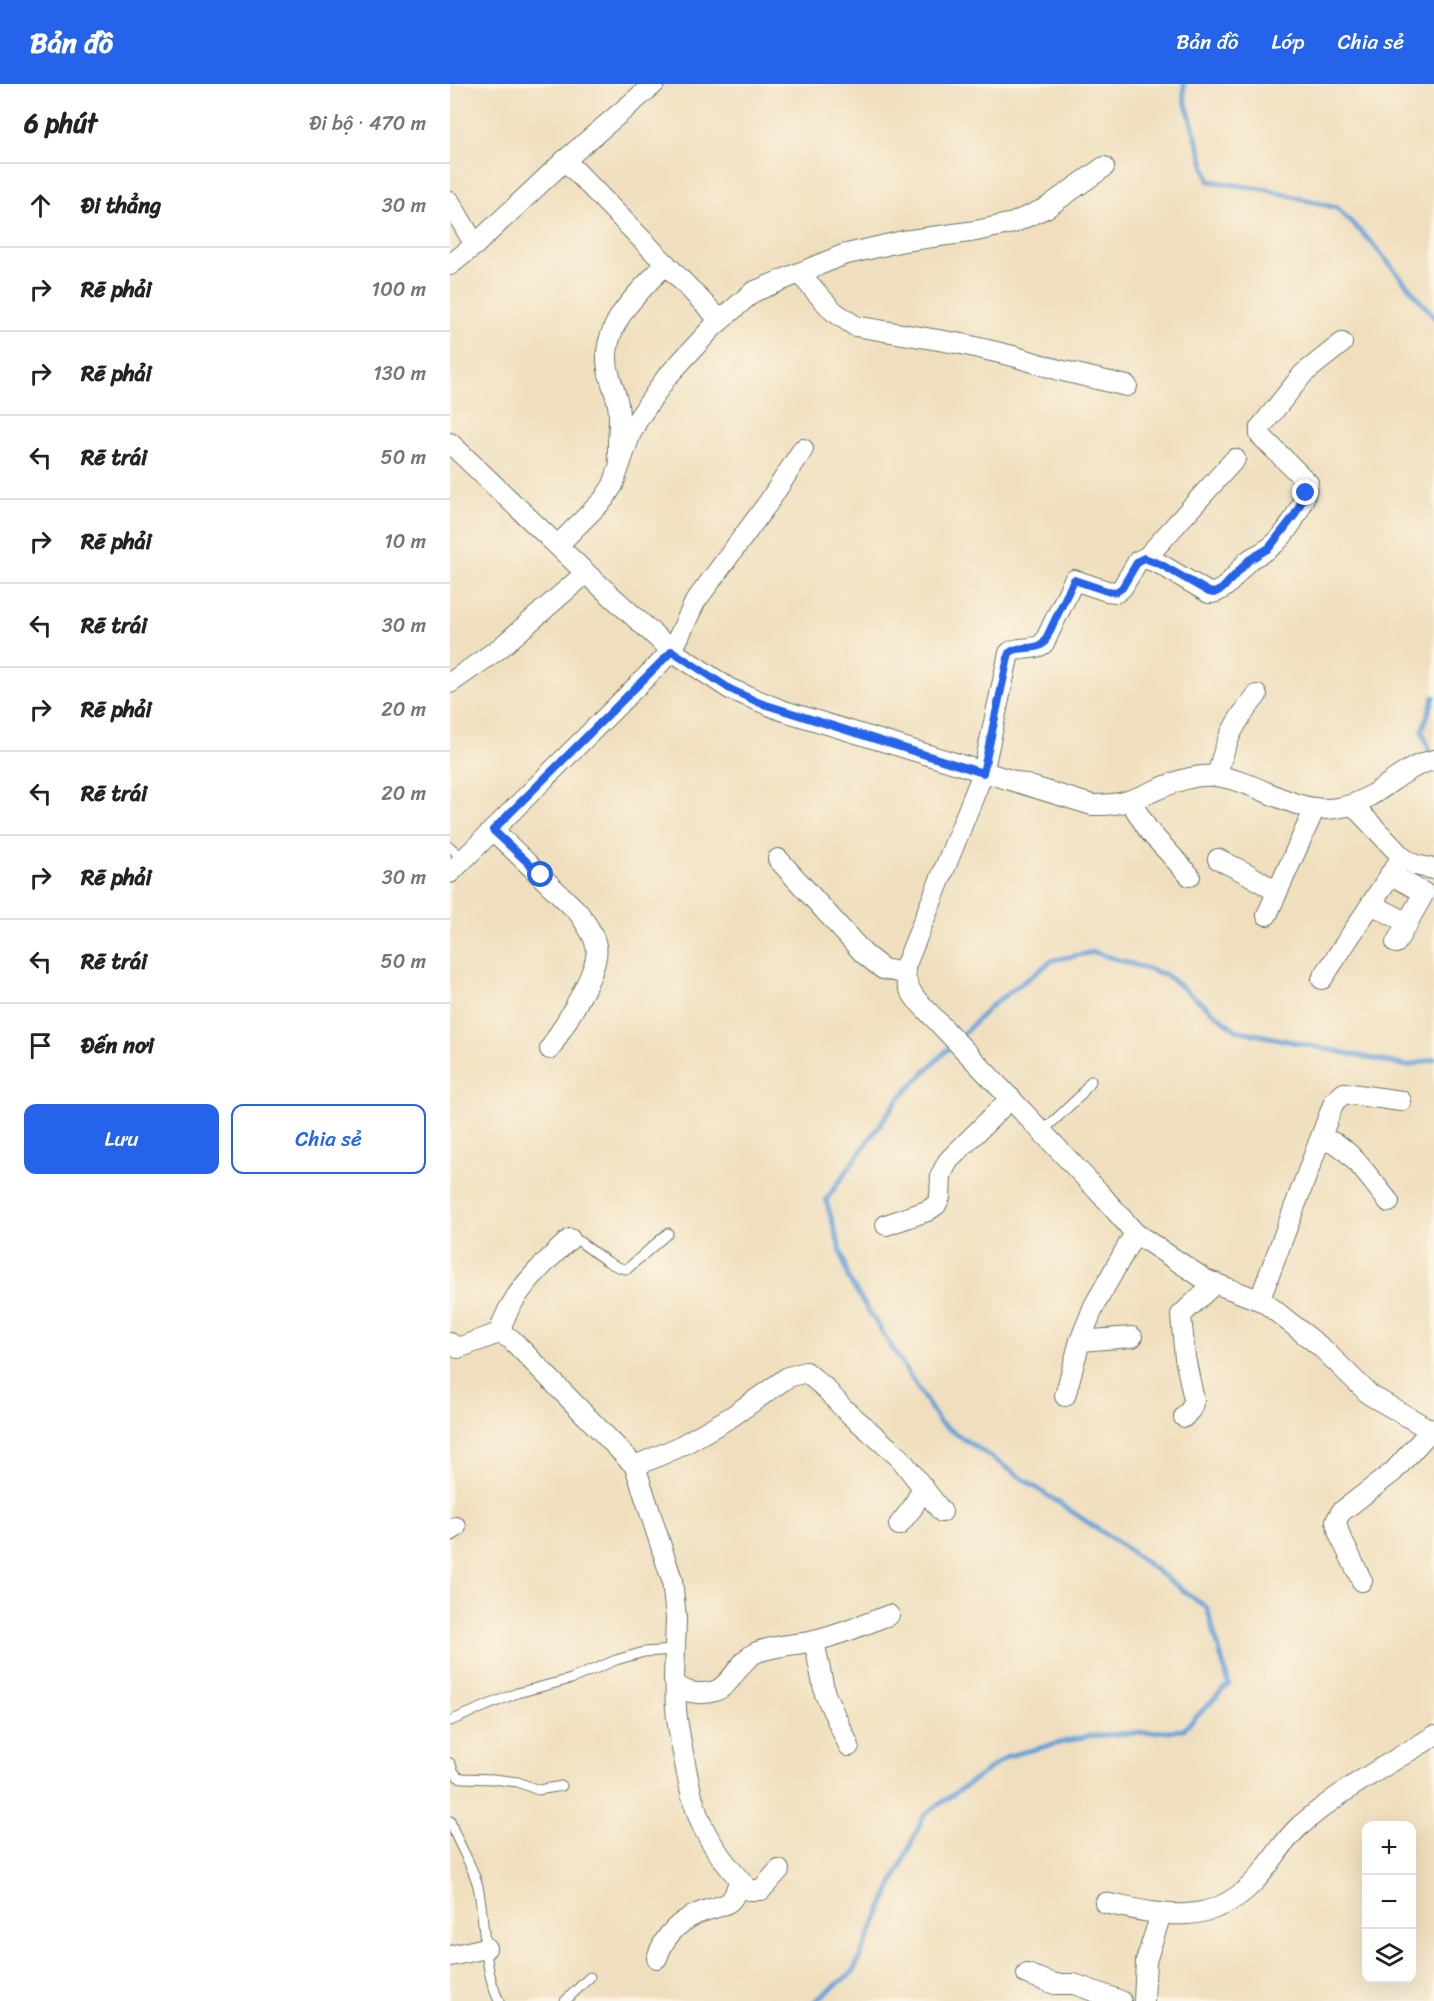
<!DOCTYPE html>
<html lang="vi">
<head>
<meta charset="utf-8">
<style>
	body { margin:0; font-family:Sriracha,sans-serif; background:#f2f2f2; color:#222 }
	.controls { position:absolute; right:18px; bottom:18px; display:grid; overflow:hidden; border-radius:12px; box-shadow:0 6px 24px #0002 }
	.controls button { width:54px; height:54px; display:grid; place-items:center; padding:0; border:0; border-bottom:2px solid #e0e0e0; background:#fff; color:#222; font:30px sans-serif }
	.stop { position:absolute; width:18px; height:18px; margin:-14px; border:4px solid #2563eb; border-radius:50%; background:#fff }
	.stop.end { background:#2563eb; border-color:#fff; box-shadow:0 2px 6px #0008 }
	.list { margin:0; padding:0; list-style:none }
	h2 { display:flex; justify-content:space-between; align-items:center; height:78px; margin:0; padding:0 24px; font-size:26px }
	h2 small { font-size:20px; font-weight:400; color:#767676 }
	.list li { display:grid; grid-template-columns:39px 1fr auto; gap:18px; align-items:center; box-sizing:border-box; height:84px; padding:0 24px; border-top:2px solid #e0e0e0 }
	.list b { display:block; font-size:22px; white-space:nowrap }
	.list em { font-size:20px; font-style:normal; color:#767676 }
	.actions { display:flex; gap:12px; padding:18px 24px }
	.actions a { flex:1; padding:14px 0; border:2px solid #2563eb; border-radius:12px; text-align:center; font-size:21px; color:#2563eb }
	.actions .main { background:#2563eb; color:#fff }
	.icon { flex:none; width:33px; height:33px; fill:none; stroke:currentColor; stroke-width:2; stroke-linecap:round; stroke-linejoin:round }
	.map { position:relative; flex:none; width:984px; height:1917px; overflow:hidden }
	header { display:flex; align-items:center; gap:36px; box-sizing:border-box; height:84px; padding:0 30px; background:#2563eb; color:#fff }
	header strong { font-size:28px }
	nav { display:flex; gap:33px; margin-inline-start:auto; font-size:21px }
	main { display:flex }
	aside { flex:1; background:#fff }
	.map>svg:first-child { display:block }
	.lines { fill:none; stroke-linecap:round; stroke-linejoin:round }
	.stream { stroke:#68a2d8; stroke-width:5 }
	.service-casing { stroke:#687664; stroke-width:11 }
	.minor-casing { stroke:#687664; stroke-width:22 }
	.service { stroke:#fff; stroke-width:9 }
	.minor { stroke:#fff; stroke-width:20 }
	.route { stroke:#2563eb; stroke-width:8 }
</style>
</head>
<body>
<header>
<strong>Bản đồ</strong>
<nav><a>Bản đồ</a><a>Lớp</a><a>Chia sẻ</a></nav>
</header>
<main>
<aside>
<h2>6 phút<small>Đi bộ · 470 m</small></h2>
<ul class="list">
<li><svg class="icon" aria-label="ahead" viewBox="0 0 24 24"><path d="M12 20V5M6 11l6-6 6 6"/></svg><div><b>Đi thẳng</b></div><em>30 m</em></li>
<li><svg class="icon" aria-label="right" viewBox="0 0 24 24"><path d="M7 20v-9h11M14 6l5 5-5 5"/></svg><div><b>Rẽ phải</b></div><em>100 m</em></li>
<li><svg class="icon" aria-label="right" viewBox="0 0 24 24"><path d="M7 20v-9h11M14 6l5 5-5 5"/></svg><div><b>Rẽ phải</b></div><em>130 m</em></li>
<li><svg class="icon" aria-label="left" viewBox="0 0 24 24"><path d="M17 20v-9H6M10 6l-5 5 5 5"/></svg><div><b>Rẽ trái</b></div><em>50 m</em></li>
<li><svg class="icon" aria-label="right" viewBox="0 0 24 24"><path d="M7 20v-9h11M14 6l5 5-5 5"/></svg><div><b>Rẽ phải</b></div><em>10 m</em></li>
<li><svg class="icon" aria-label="left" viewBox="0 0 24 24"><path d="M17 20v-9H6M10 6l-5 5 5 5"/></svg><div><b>Rẽ trái</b></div><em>30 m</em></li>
<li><svg class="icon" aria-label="right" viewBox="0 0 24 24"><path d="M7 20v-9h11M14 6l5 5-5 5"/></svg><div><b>Rẽ phải</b></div><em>20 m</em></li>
<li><svg class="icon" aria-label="left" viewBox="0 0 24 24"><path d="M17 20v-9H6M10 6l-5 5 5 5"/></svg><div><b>Rẽ trái</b></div><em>20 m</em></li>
<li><svg class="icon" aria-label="right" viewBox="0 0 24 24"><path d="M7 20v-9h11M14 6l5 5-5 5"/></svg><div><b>Rẽ phải</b></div><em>30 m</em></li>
<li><svg class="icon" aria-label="left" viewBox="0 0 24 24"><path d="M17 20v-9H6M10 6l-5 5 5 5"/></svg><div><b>Rẽ trái</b></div><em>50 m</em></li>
<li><svg class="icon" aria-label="arrive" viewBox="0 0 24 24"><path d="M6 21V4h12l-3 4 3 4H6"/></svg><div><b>Đến nơi</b></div></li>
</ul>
<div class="actions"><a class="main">Lưu</a><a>Chia sẻ</a></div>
</aside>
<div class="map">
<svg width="984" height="1917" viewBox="0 0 984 1917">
	<rect width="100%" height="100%" fill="#fcf5e5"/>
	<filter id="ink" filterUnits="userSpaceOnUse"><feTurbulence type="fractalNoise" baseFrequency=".0167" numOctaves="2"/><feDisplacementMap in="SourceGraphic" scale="12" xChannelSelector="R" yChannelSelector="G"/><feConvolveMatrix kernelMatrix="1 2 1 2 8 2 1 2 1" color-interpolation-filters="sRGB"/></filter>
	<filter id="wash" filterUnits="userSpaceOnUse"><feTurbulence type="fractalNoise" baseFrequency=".008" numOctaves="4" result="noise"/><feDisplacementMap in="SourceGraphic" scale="24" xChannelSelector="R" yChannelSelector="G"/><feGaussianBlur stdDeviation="1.35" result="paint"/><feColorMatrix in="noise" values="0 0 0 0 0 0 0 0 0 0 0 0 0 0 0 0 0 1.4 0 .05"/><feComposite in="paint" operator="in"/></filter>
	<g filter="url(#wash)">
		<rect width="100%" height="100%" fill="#f0dfbe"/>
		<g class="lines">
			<g class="stream">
				<path d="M734,0v13l25,84 60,9 68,18 34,34 63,75"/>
				<path d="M982,673l-10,-26 12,-34"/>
				<path d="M365,1917l38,-29 71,-157 84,-59 79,-20 96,-6 46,-46 -22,-76 -84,-62 -183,-123 -91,-143 -23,-80 73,-102 93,-93 61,-45 41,-8 72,23 70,55 171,36 27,-7"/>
			</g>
		</g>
	</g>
	<g filter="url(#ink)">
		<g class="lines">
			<defs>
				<g id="service">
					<path d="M0,763l14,12"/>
					<path d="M591,1049l39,-37 11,-15"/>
					<path d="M121,1154l2,-1c13,8 39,32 54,32l41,-36"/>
					<path d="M0,1637l67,-28 54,-14 45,-19 28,-8 30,-2"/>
					<path d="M0,1679l4,9 4,5 5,1 30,1 25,3 20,8 24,-4"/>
					<path d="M0,1737c7,22 22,42 28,65 8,38 4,80 21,115"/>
					<path d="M115,1917l25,-24"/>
				</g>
				<g id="minor">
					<path d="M115,76l155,160"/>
					<path d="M0,118l25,43"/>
					<path d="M0,181l25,-20 90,-85 89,-76"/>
					<path d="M350,190l33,37 22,15 107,18 51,12 46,14 68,16"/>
					<path d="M892,259l-39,31 -43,54v7l48,48c-4,22 -21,53 -40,66 -7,5 -15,7 -20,12 -11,10 -22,33 -39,32l-49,-29 -15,-6 -7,3 -16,27 -5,4 -10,-1 -33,-11 -30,63c-10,9 -24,2 -35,10l-26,120 -78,194c-1,13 4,22 11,32l182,192 37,42 71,47 58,22 58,46 48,47 64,37"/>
					<path d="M0,359l136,130 86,78 58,38 51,21 311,95c12,0 24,0 36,-4 28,-9 56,-28 87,-25 42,4 79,39 122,32 41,-6 60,-40 97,-48"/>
					<path d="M168,372c-1,-17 3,-35 0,-51 -2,-13 -8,-24 -10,-36 -8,-44 31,-77 58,-105"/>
					<path d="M108,461l46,-46 9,-14 17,-50 8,-16 28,-41 46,-50 41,-36 90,-37 60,-14 73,-10 37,-8 33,-15 58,-41"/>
					<path d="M696,474l89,-99"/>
					<path d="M0,599l50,-35 86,-75"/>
					<path d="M767,692c9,-37 16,-52 40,-81"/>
					<path d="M680,717l19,30 41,45"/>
					<path d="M903,721l49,52 13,8 19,4"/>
					<path d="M43,746l85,82c7,10 16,22 18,34 6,22 -34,82 -46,103"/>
					<path d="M328,775l86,95 19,15 21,4"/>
					<path d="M768,775l30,15 29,18"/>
					<path d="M0,789l222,-222 23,-49 73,-99 35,-54"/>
					<path d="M940,790l34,19 -28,50"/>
					<path d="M921,820l37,19"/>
					<path d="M817,831l48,-107"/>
					<path d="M872,895l80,-122"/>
					<path d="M868,1060c5,-2 9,-3 14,-2 17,5 45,46 57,60"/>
					<path d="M436,1141l41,-14 9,-6 4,-8 1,-22 7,-14 63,-63"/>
					<path d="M810,1215l74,-197 10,-9 57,8"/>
					<path d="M49,1249c11,-39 42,-67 71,-94"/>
					<path d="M630,1257l52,-4"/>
					<path d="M0,1259l8,5 41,-15 12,6 124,127 37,114 4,38 -2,62c6,14 28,15 41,11 17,-6 24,-30 40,-38 18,-8 41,-8 59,-12 26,-6 51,-17 75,-26"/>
					<path d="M615,1312l15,-55 14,-35 41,-73"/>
					<path d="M734,1333l7,-8 3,-9 -9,-42 -4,-43 34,-32"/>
					<path d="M185,1382l44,-19 52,-30 57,-40 18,-5 19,16 18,20 57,50 42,54"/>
					<path d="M449,1441l14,-18 10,-20"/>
					<path d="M0,1447l6,-4"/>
					<path d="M912,1497l-23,-47 -3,-13 5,-9 52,-40 38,-42"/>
					<path d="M364,1557l11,53 24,52"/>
					<path d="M226,1600c-2,22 2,42 6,64 5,25 9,51 19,75 11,24 30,48 48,67h12l18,-20"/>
					<path d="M655,1819c53,11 102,25 146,-18 19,-18 30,-43 50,-60 39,-35 88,-61 133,-89"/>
					<path d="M0,1872l36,-8"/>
					<path d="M207,1874c8,-25 25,-40 50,-48 7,-2 17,-4 22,-8 7,-6 8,-15 10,-22"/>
					<path d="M577,1890l28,10h19l47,17"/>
					<path d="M694,1917l2,-40 15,-47"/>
				</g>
			</defs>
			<use href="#service" class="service-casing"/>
			<use href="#minor" class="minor-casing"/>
			<use href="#service" class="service"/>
			<use href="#minor" class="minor"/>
		</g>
	</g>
	<g class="lines" filter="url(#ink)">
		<path class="route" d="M91,791l-48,-45 179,-179 58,38 30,14 223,70 26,-120c11,-9 25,-1 35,-10l30,-63 33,11 9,1 6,-4 16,-27 6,-3 16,6 49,28 5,1 8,-4 27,-29 20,-12 25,-32 12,-23"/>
	</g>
</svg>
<div class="controls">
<button>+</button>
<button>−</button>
<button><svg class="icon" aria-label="layers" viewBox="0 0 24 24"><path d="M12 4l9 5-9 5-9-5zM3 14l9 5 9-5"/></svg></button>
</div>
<div class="stop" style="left:91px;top:791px"></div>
<div class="stop end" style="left:856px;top:409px"></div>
</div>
</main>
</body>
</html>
